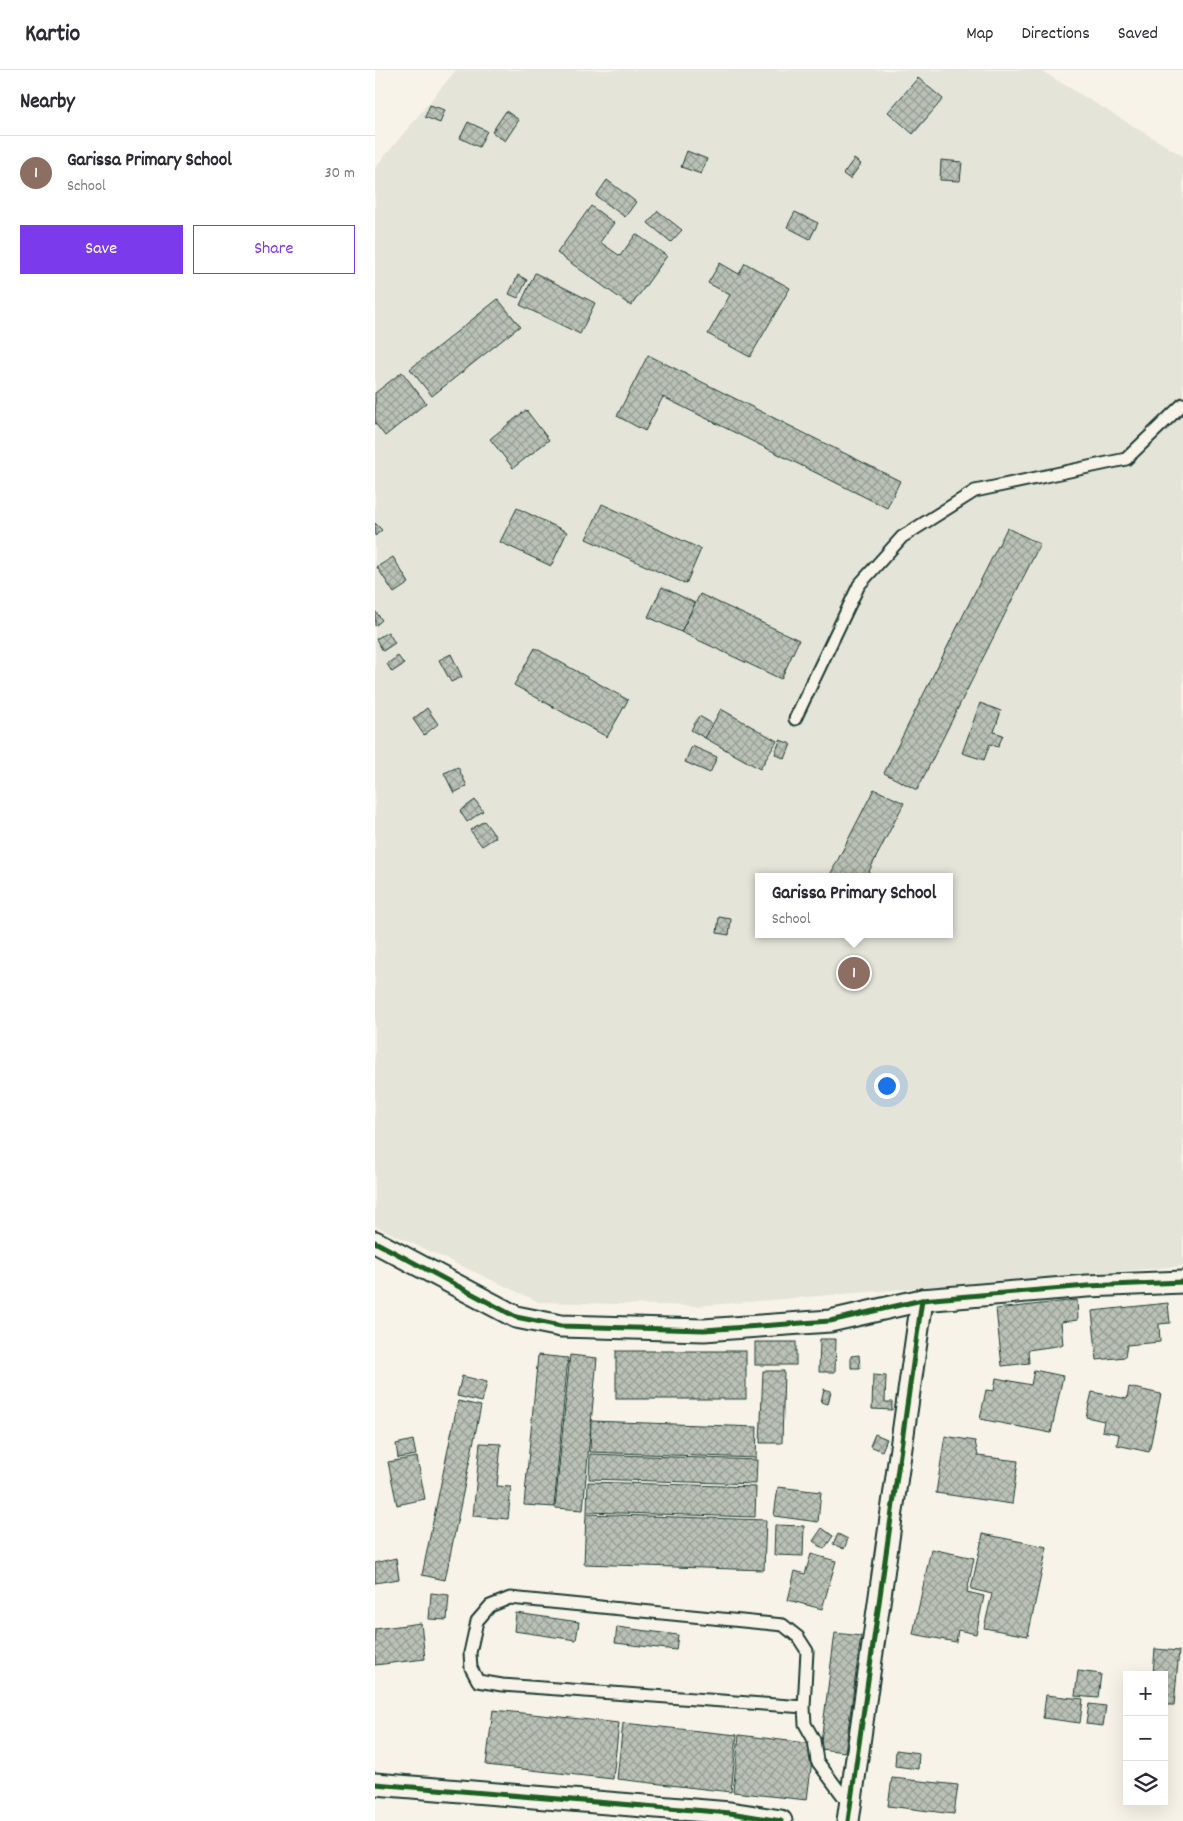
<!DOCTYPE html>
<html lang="en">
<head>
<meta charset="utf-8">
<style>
	body { margin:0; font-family:Dekko,sans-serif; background:#f2f2f3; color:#2b2b33 }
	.controls { position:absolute; right:15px; bottom:15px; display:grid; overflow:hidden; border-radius:0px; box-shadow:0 5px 20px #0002 }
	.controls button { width:45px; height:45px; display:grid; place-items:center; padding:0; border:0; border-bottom:1px solid #e1e1e2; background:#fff; color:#2b2b33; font:25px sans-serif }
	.you { position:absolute; left:511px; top:1015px; width:18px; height:18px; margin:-12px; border:4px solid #fff; border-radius:50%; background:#1a73e8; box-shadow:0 0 0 8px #1a73e833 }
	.badge { display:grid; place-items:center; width:32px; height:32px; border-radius:50%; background:#7c3aed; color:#fff; font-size:16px; font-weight:700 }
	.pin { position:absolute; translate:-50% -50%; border:2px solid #fff; box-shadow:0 1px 5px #0006 }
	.popup { position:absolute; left:380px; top:803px; width:198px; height:65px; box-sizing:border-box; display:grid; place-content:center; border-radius:0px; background:#fff; filter:drop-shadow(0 1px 4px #0005); font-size:16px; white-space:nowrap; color:#7c7c81 }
	.popup b { font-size:19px; color:#2b2b33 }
	.popup::after { content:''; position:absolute; left:50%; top:100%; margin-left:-10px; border:10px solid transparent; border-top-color:#fff }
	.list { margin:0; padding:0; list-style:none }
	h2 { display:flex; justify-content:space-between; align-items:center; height:65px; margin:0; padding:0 20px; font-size:21px }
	h2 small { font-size:16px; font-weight:400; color:#7c7c81 }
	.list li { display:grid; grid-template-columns:32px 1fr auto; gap:15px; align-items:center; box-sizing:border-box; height:75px; padding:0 20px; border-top:1px solid #e1e1e2 }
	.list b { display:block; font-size:19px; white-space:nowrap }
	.list p { margin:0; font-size:16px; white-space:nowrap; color:#7c7c81 }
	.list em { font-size:16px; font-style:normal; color:#7c7c81 }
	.actions { display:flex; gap:10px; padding:15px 20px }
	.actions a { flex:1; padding:11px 0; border:1px solid #7c3aed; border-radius:0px; text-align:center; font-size:18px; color:#7c3aed }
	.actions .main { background:#7c3aed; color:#fff }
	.icon { flex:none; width:28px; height:28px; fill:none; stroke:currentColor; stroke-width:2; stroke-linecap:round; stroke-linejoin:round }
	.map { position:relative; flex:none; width:808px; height:1751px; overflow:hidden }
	header { display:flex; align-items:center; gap:30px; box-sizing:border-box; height:70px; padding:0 25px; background:#fff; border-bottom:1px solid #e1e1e2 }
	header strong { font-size:24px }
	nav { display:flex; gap:28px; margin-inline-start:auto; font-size:18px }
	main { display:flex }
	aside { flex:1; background:#fff }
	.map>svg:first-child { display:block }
	.built { fill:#e5e4d9; fill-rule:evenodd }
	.building { fill:url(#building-cross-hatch); stroke:#1f3d34 }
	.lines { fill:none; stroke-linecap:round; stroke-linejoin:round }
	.lane-casing { stroke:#1f3d34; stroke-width:15 }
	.street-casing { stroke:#1f3d34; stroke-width:25 }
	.lane { stroke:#f7f3e8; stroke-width:11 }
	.street { stroke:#f7f3e8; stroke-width:21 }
	.cycleway-casing { stroke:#f7f3e8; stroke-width:8 }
	.cycleway { stroke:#1b5e20; stroke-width:5 }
</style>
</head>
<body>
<header>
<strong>Kartio</strong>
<nav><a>Map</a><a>Directions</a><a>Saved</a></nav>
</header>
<main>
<aside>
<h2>Nearby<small></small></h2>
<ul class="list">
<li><span class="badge" style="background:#8d6e63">1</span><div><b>Garissa Primary School</b><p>School</p></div><em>30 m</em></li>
</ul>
<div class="actions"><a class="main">Save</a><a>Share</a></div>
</aside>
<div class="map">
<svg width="808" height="1751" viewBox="0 0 808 1751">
	<defs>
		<pattern id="building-cross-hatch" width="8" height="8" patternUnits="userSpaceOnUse" patternTransform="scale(1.25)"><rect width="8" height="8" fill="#bbc1b6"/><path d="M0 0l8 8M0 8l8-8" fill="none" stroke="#979e95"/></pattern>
	</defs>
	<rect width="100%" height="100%" fill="#f7f3e8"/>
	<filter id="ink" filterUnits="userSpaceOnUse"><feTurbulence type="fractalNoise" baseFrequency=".02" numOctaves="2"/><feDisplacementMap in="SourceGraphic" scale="10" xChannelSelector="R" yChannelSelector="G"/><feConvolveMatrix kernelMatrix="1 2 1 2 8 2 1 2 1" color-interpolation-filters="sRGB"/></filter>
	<g filter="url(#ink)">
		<path class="built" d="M81,0h584l143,86v1110l-486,40 -158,-4 -164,-76v-1058zM384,807h190v57h-190z"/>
		<g class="building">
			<path d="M543,8l25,21 -30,35 -25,-22z"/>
			<path d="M55,35l15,5 -5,13 -15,-6z"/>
			<path d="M131,41l13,9 -14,21 -13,-9z"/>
			<path d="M93,52l19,9 -8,16 -19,-9z"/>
			<path d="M312,81l20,8 -6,15 -20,-7z"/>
			<path d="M479,89l7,5 -11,15 -7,-5z"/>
			<path d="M566,90l21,2 -2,19 -20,-1z"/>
			<path d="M232,110l29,22 -11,15 -29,-21z"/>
			<path d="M216,136l23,17 -14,19 20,14 16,-22 31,22 -36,50 -74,-53z"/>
			<path d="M283,141l24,19 -11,12 -23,-19z"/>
			<path d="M420,142l23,11 -8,16 -23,-12z"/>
			<path d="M345,193l19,11 6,-11 45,25 -40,69 -42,-23 22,-39 -22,-12z"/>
			<path d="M160,203l60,30 -15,31 -60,-29z"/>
			<path d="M143,205l9,5 -9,18 -9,-4z"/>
			<path d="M123,229l22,27 -88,70 -22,-27z"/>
			<path d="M273,285l252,126 -13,27 -224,-111 -18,34 -28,-15z"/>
			<path d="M27,302l24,31 -41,33 -10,-13v-30z"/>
			<path d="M151,340l23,30 -36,28 -23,-29z"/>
			<path d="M227,434l99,45 -15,35 -100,-45z"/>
			<path d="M142,438l50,24 -16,34 -51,-24z"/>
			<path d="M0,453l7,7 -7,6z"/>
			<path d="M632,458l33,16 -123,246 -33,-17z"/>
			<path d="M18,487l16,26 -15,10 -17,-26z"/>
			<path d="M287,517l33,16 -14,29 -33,-15z"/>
			<path d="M325,524l99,46 -18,39 -100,-47z"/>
			<path d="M0,541l7,9 -7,6z"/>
			<path d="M13,562l7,11 -12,8 -7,-12z"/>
			<path d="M160,578l93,52 -21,37 -93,-52z"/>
			<path d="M76,584l11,23 -11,5 -12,-22z"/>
			<path d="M23,586l6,8 -12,8 -5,-8z"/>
			<path d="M605,633l21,8 -7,21 9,3 -5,12 -8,-3 -6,16 -22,-7z"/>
			<path d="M52,638l11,16 -14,11 -11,-16z"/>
			<path d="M346,639l56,32 -17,28 -55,-31z"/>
			<path d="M324,646l14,8 -8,14 -14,-8z"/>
			<path d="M405,670l11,4 -6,15 -10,-5z"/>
			<path d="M317,676l25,11 -7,16 -25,-11z"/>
			<path d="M83,697l9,19 -13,7 -10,-20z"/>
			<path d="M499,719l30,14 -38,74h-37z"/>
			<path d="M100,730l8,11 -16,11 -7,-11z"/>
			<path d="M109,751l12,16 -14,9 -12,-16z"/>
			<path d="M344,847l12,2 -2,16 -12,-2z"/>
			<path d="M702,1230l1,20 -17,2 2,23 -35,5 1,13 -27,3 -6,-57z"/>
			<path d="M793,1233l2,20 -11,1 1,18 -33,3 -2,12 -28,3 -5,-49z"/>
			<path d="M445,1269h16l-1,33h-16z"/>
			<rect x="380" y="1272" width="41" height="23"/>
			<rect x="241" y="1281" width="130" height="48"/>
			<path d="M163,1285l30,3 -14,149 -30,-2z"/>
			<path d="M195,1285l27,3 -14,152 -28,-2z"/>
			<path d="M484,1285l1,13h-9v-12z"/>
			<path d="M659,1300l29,6 -12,57 -71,-14 6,-29 8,1 2,-13 35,7z"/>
			<path d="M388,1301h21l-2,72h-22z"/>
			<path d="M498,1305l13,1 -1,26h7v8l-20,-1z"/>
			<path d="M87,1306l25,6 -5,20 -25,-6z"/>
			<path d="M754,1317l32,7 -12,58 -32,-7 2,-11 -17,-3 2,-10 -18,-4 6,-25 35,7z"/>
			<path d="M449,1319l7,2 -3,13 -7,-2z"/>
			<path d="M83,1331l23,5 -36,174 -23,-5z"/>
			<path d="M216,1351l166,6 -1,31 -166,-6z"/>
			<path d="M500,1364l12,5 -5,12 -12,-5z"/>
			<path d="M570,1366l30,5 3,15 40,5 -6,43 -76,-11z"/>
			<path d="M38,1370l3,15 -18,3 -2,-14z"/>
			<path d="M105,1373l21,1 -4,42 14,1 -3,32 -35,-3z"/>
			<path d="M215,1384l167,6 -1,24 -167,-5z"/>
			<path d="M42,1387l8,42 -28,6 -9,-43z"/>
			<path d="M213,1412l168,5 -1,30 -168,-5z"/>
			<path d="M403,1417l43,5 -3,30 -44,-6z"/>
			<path d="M211,1444l180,6 -2,50 -180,-6z"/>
			<path d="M400,1455l29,1 -1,30 -29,-1z"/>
			<path d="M447,1458l11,8 -9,13 -11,-8z"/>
			<path d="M463,1464l10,5 -4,10 -11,-5z"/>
			<path d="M608,1464l64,13 -19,89 -44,-8 8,-34 -21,-5z"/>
			<path d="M556,1479l43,9 -7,34 17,4 -8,38 -18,-4 -2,12 -43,-8z"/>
			<path d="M436,1484l25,7 -14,48 -34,-9 7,-29 10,3z"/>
			<path d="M21,1488l3,21 -24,4v-20z"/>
			<path d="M56,1523l18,2 -2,25 -18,-1z"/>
			<path d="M141,1543l63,9 -3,18 -62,-9z"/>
			<path d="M46,1553l4,36 -50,6v-36z"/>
			<path d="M242,1557l61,8 -2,15 -61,-7z"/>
			<path d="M460,1563l26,3 -16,116 -25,-3z"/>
			<path d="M780,1579l24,2 -5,54h-10v-30h-11z"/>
			<path d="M703,1601l23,3 -3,24 -23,-2z"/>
			<path d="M671,1625l37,4 -3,24 -37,-5z"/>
			<path d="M714,1634l17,2 -3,20 -17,-2z"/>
			<path d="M118,1640l126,13 -6,56 -127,-14z"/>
			<path d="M248,1653l114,12 -6,57 -114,-13z"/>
			<path d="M364,1665l75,9 -7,56 -74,-8z"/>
			<path d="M521,1680l23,3 -1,16 -23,-3z"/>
			<path d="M517,1708l66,7 -4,29 -66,-8z"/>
		</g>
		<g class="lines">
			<defs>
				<g id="lane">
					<path d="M420,649l64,-134 43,-48 73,-46 151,-32 57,-55"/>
					<path d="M429,1637l-302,-22 -24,-4 -7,-13 -1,-15 7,-32 13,-15 20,-8 273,27 15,12 9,14 -3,56 1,17 9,16 3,21 32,43"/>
				</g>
				<g id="street">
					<path d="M0,1172l141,75 45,9 143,4 126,-9 92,-21 165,-14 96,-4"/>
					<path d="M0,1714l355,29 51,8"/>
					<path d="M473,1751l74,-521"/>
				</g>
			</defs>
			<use href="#lane" class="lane-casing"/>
			<use href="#street" class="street-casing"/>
			<use href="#lane" class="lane"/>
			<use href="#street" class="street"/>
			<defs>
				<g id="cycleway">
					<path d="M0,1172l141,75 45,9 143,4 126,-9 92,-21 165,-14 96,-4"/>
					<path d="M0,1714l355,29 51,8"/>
					<path d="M473,1751l74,-521"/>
				</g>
			</defs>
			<use href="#cycleway" class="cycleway-casing"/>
			<use href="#cycleway" class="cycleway"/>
		</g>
	</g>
</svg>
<div class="controls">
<button>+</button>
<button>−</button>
<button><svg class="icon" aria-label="layers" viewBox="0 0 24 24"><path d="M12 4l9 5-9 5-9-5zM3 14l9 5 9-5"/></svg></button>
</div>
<div class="you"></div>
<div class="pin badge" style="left:479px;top:903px;background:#8d6e63">1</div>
<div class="popup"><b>Garissa Primary School</b>School</div>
</div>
</main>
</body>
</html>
